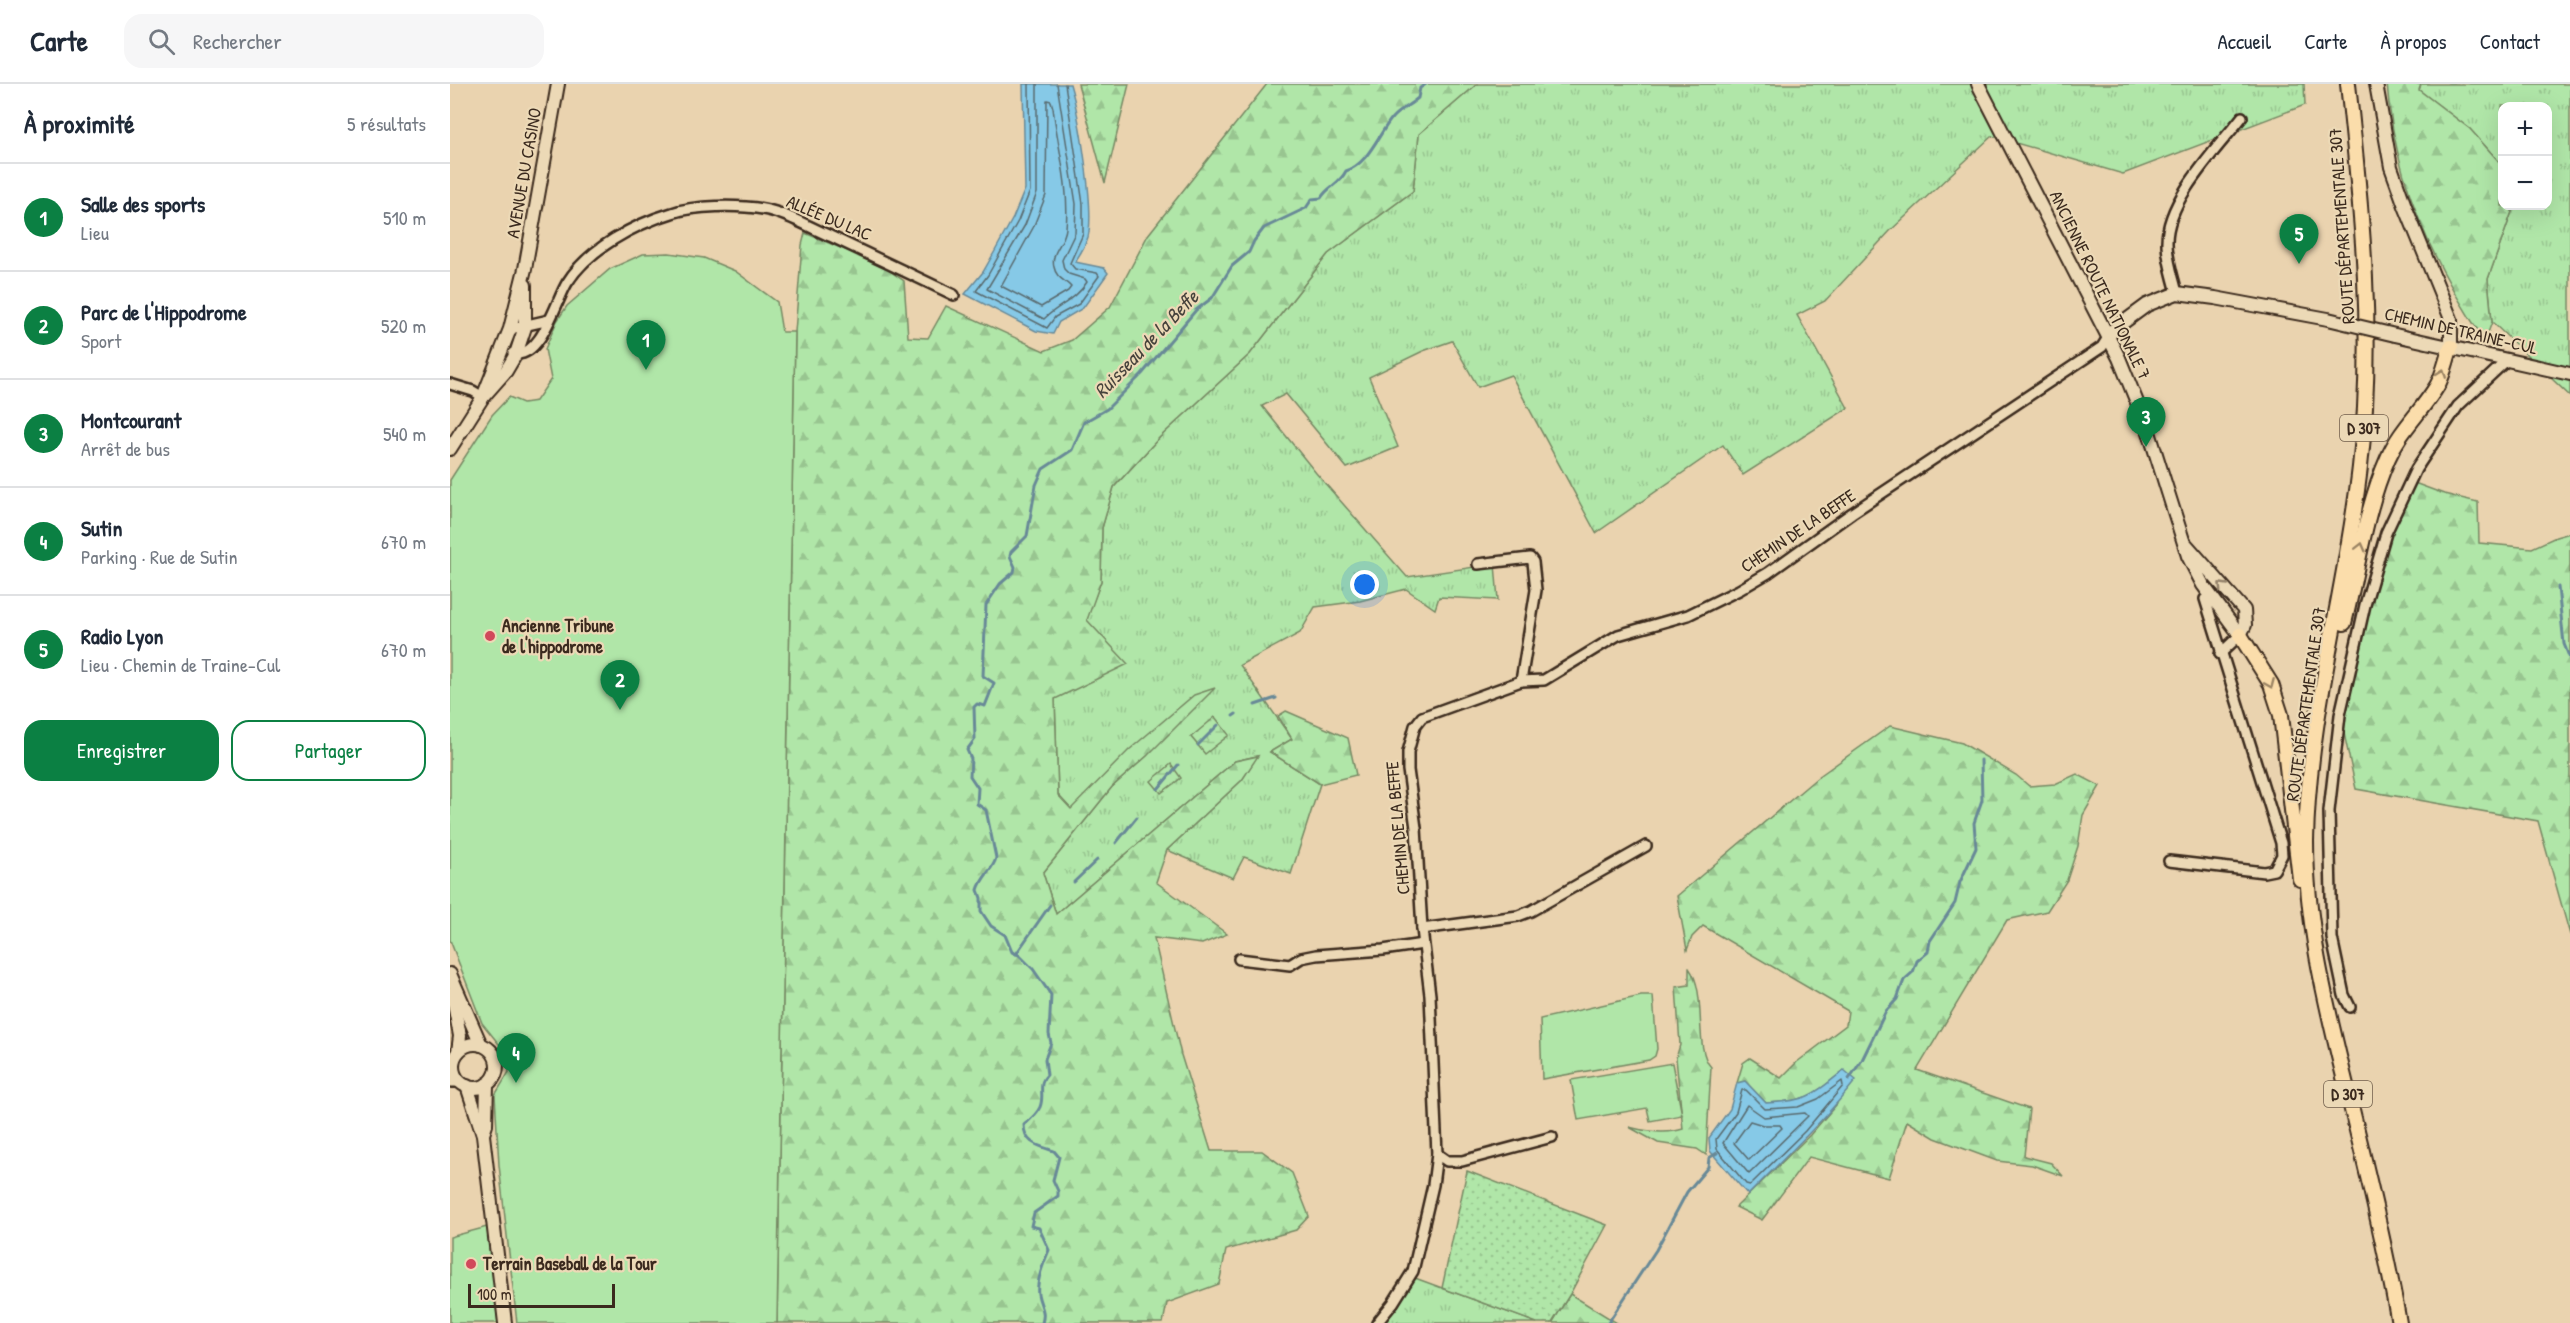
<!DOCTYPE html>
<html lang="fr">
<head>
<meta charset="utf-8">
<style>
	body { margin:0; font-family:"Patrick Hand",sans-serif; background:#f6f6f7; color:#1f2937 }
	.controls { position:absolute; right:18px; top:18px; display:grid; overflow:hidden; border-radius:12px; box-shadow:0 6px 24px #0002 }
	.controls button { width:54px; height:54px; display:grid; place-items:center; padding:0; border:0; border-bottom:2px solid #e0e1e3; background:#fff; color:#1f2937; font:30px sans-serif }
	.scale { position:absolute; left:18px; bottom:15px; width:147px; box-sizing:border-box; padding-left:6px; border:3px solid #3b2a1e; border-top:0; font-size:16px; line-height:21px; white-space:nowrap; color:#3b2a1e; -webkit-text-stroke:4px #ecd9b6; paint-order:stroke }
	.you { position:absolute; left:915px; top:501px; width:21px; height:21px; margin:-15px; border:4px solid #fff; border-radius:50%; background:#1a73e8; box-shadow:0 0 0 9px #1a73e833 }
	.badge { display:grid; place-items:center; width:39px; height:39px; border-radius:50%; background:#0b8043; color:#fff; font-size:20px; font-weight:700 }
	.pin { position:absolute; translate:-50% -50px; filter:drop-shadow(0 2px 3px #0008) }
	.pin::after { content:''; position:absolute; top:32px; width:21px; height:18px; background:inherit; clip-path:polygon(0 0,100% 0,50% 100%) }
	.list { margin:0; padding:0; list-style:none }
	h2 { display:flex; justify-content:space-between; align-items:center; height:78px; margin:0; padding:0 24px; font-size:26px }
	h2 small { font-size:20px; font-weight:400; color:#747a83 }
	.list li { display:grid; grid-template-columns:39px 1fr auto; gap:18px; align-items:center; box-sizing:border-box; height:108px; padding:0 24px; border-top:2px solid #e0e1e3 }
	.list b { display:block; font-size:22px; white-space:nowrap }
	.list p { margin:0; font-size:20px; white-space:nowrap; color:#747a83 }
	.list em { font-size:20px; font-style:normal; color:#747a83 }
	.actions { display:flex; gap:12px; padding:18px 24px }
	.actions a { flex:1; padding:14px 0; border:2px solid #0b8043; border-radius:18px; text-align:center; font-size:21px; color:#0b8043 }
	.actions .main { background:#0b8043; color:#fff }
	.icon { flex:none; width:33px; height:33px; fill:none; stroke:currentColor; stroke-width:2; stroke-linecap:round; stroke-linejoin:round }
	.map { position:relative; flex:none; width:2120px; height:1239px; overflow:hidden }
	header { display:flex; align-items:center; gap:36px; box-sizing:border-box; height:84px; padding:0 30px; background:#fff; border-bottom:2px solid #e0e1e3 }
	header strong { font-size:28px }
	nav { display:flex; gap:33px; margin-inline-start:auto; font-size:21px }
	.search { width:420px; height:54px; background:#f6f6f7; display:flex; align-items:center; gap:15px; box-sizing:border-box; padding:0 21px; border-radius:18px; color:#747a83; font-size:22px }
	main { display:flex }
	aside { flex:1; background:#fff }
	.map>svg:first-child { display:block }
	.grass { fill:url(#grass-tufts); stroke:#768863; stroke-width:1.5 }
	.forest { fill:url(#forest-firs); stroke:#768863; stroke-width:1.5 }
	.wetland { fill:url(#wetland-marsh); stroke:#768863; stroke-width:1.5 }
	.park { fill:#b0e6a8; stroke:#768863; stroke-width:1.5 }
	.garden { fill:url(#garden-dots); stroke:#768863; stroke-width:1.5 }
	.water { fill:#86c9e7; stroke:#688997; stroke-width:1.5 }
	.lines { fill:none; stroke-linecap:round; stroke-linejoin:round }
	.shore { stroke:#596a6e; stroke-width:1.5 }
	.stream { stroke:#688997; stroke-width:3 }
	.street-casing { stroke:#3b2a1e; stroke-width:14 }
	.secondary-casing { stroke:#3b2a1e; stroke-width:16 }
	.primary-casing { stroke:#3b2a1e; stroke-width:18 }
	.street { stroke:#ecd9b6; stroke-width:9 }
	.secondary { stroke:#ecd9b6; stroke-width:12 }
	.primary { stroke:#fbddab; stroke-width:14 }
	.secondary-bridge-casing { stroke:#3b2a1e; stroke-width:16; stroke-linecap:butt }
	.secondary-bridge { stroke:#ecd9b6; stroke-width:12 }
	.oneway { stroke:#9b8464 }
	.oneway2 { stroke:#94826a }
	.poi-dot { fill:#d1495b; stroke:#ecd9b6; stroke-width:2 }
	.labels { text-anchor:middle; stroke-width:4.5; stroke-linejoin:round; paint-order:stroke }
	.shield { fill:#ecd9b6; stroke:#705e4c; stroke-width:1.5 }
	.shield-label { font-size:16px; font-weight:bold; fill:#3b2a1e }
	.street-label { font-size:18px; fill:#3b2a1e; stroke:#ecd9b6 }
	.poi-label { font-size:18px; font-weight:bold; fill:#3b2a1e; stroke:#ecd9b6; text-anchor:start }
	.water-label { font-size:20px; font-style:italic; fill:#46423c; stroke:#ecd9b6 }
</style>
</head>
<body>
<header>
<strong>Carte</strong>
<div class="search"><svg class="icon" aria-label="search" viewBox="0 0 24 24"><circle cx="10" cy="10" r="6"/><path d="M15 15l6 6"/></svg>Rechercher</div>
<nav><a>Accueil</a><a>Carte</a><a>À propos</a><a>Contact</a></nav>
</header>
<main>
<aside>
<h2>À proximité<small>5 résultats</small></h2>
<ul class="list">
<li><span class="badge">1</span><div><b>Salle des sports</b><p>Lieu</p></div><em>510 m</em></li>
<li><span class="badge">2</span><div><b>Parc de l'Hippodrome</b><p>Sport</p></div><em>520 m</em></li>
<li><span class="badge">3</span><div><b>Montcourant</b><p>Arrêt de bus</p></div><em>540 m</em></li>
<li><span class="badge">4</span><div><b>Sutin</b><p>Parking · Rue de Sutin</p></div><em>670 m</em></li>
<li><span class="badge">5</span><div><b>Radio Lyon</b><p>Lieu · Chemin de Traine-Cul</p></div><em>670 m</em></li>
</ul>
<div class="actions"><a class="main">Enregistrer</a><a>Partager</a></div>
</aside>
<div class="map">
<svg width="2120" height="1239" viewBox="0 0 2120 1239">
	<defs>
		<pattern id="grass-tufts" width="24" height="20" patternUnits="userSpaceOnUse" patternTransform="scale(1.5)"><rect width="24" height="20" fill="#b0e6a8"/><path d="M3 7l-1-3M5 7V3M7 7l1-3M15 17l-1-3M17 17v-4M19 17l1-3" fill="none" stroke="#98c590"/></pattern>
		<pattern id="forest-firs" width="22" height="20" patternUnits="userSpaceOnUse" patternTransform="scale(1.5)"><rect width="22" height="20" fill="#b0e6a8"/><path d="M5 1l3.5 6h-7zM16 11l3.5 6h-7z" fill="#98c590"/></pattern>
		<pattern id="wetland-marsh" width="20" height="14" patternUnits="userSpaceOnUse" patternTransform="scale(1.5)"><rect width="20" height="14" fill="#b0e6a8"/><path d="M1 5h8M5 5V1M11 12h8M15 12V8" fill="none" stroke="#98c590"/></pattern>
		<pattern id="garden-dots" width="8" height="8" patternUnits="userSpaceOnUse" patternTransform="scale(1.5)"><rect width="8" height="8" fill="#b0e6a8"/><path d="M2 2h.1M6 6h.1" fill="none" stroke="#98c590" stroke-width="1.8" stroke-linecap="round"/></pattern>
	</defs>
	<rect width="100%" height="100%" fill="#ead3af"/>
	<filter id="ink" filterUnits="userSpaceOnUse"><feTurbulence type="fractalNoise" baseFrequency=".0167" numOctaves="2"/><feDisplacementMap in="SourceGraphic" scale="12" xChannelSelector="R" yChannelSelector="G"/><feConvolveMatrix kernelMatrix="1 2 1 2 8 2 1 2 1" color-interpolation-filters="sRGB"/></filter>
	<g filter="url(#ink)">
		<g class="grass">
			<path d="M1027,0h827l1,21 -182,69 -131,-38 -102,95 -65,70 -28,14 51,93 -105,67 -20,-30 -127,88 -85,-158 -33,12 -26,-46 -29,10 -54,26 29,70 -51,21 -61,-74 -24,12 54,67 91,104 88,-13 3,36 -59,-3 -4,12 -29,-20 -46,12 -45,6 -15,26 -60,32 52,74 -22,13 50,32 -29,90 -47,-17 -11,21 -66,-28 75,-70 15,-24 -22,5 -179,153 -13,-41 69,-86 36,-32 -77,54 -13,-14 -3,-96 46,-118 1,-53 12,-41 45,-49 91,-84 78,-100 85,-63 6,-57z"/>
			<path d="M1971,0h149v312l-78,-74 -4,-43 26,-73h34v-100h-46v59l-32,-36 -51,-39z"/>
			<path d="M965,1194l122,45h-154z"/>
		</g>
		<g class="forest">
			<path d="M628,0h51l-24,99z"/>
			<path d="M817,0h210l-58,50 -6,57 -85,63 -78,100 -91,84 -45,49 -12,41 -1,53 -14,39 41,44 -73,35 3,96 13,14 58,-59 65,-55 21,-7 -67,67 -36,32 -69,86 13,41 179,-153 23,-5 -16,24 -75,70 -11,32 71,52 -25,10 -48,-6 27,117 30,96h51l30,22 17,43 -13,14 -70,20 -7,34 -52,19 -4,20h-386l18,-991 7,-87 3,-12 76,32 23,16 4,56 20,1 18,-32 98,45 28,-11 38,-33 38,-72z"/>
			<path d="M1937,0h34l-2,6 51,39 32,36v41h12l-26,73 4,43 -7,19c-52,-76 -91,-164 -98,-257z"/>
			<path d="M1959,397l35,13 34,8 1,41 53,5 24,-11 14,-4v402l-32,-114 -182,-32 -16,-74 40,-163z"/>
			<path d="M836,627l62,27 8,37 -36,9 -50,-32 22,-13 -14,-23z"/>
			<path d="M1440,642l72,17 54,32 13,11 26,-2 22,-10 23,12 -17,29 -5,31 -11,34 -20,31 -40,9 -90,150 112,39 -5,47 27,7 12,13 -31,-11 -35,-4 -62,-23 -28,-17 -18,57 -80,-21 -47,63 -26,-13 74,-72 27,-31 6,-33c-31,25 -35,30 -77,32l-21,-22 -8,2 6,-20 7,-5 31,20 16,-16 49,-37 2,-14 -145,-85 -11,11 -5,13 -10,-54 141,-119z"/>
			<path d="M1239,884c19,25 4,80 22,99l-5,88 -9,-6 -39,-6 -29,-16c17,5 38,7 54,2l-7,-71 4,-13 -4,-58 13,-2z"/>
			<path d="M1120,1210l47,29h-65z"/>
		</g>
		<g class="wetland">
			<path d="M765,633l14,18 -24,19 -14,-17z"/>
			<path d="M721,680l10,14 -20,15 -10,-12z"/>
		</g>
		<g class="park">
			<path d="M219,169l35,5 31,13 42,31 5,30h13l-18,991h-260l-18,-158 -4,-70 14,-23 -2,-18 -25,-31 -32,-83v-460l42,-65 17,-18 14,6 13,-2 15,-22 -6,-30 12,-28 10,-15 43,-37 33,-15z"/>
			<path d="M1191,912h12l4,53 -2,7 -6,4 -107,19 -2,-60z"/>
			<path d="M1222,979l10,52 -32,6 -3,-13 -69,12 -7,-40z"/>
			<path d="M37,1143l11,96h-48v-86z"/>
		</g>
		<path class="garden" d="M1017,1087l140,54 -37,69 -18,29h-15l-95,-35z"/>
		<g class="water">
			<path d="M573,0h47c9,30 25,125 18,153 -3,10 -8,17 -13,25l29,6 4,5 -25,35 -24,14 -6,12 -17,-3 -71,-37 18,-22 12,-21 18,-33 12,-29z"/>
			<path d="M1394,986l12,10c-33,42 -71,77 -108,115l-38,-44 -1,-13 21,-29 7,-26 8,-2 21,22c42,-2 46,-7 78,-33z"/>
		</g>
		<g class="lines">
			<g class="shore">
				<path d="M579,0l1,107 -12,30 -30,54 -12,16 71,37 8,-11 24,-13 20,-28 -2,-3 -22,-4 -5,-6 13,-29v-30l-18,-120"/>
				<path d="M587,0v109l-12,32 -38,64 57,30c14,-14 32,-19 43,-37l-2,-3 -16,-5 -5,-5 -2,-9 13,-27 1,-29 -19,-120"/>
				<path d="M597,16l4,1 2,7c5,40 17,81 13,120 -1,15 -16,24 -12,39 2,11 11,13 17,20l-3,4 -27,16 -40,-21 32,-58 13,-33z"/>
				<path d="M1392,997l1,5 -38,45 -55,54 -4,-1 -29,-35 -1,-10 20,-27 6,-22h4l19,19 33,-2 20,-8z"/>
				<path d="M1297,1021l17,12 41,-4 3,3 -59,58 -26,-31z"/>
				<path d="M1300,1037l13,4h17l2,3 -33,32 -15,-17z"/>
			</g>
			<g class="stream">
				<path d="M2108,503l6,57 6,15"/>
				<path d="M805,621l21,-7"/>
				<path d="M783,632l3,-2"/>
				<path d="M748,661l20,-20"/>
				<path d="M708,705l20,-24"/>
				<path d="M666,759l21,-26"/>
				<path d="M624,798l23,-22"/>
				<path d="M566,870l34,-49"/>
				<path d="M1399,995l13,-19 24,-49 11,-12 7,-19 9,-8 4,-11 11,-9 2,-11 25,-38 5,-21 16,-34 -2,-25 8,-23 -1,-40"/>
				<path d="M592,1239c4,-13 -2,-17 -4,-29 -2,-13 6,-32 11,-44l-10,-22 -8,-2 3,-13 24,-17v-5l-5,-11 6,-23 -5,-6c-14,-5 -30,-7 -30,-26 6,-5 13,-11 16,-18 5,-12 -3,-23 7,-32l-2,-16 6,-16 -2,-9 2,-39 -18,-26 -14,-14 -7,-3 -7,-17 -14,-9 -10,-15v-13l-3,-8c4,-14 15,-20 18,-32l-10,-48 -9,-6 1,-16 -8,-12 1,-17 -4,-9 8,-11 -1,-32 3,-3 8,2 9,-23 -11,-7 3,-71 14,-21 14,-12 1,-5 -5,-11 1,-4 16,-16 9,-51 7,-16 29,-19 12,-28 23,-13 35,-35 54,-64 16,-12 20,-32 17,-14 5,-11 10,-13 42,-20 6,-9 9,-1c7,-12 18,-13 25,-27 22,-7 32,-36 46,-53 7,-8 18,-13 26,-20l2,-10 6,-4"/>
				<path d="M1158,1239l48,-73 31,-58 21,-25 1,-9 8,-5"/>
			</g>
			<defs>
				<g id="street">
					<path d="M1727,209c-4,-17 -10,-33 -10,-50 -1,-43 50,-94 75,-126"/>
					<path d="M60,245l39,-9"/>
					<path d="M63,269c27,8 43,-52 54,-70 21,-34 68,-59 105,-70 23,-8 66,-8 91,-4 23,4 46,18 67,27 42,20 83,39 124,59"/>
					<path d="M0,300l23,7 10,6"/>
					<path d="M1028,480l52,-6 3,4 3,28 -15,91"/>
					<path d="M1770,570l20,-19"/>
					<path d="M1719,777l95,11 10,-2 8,-15 -1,-12 -76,-244"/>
					<path d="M972,845l96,-13 13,-5 115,-65"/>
					<path d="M789,875l51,6 11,-7 15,-3 67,-5 40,-6"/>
					<path d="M1900,923l-6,-12 -12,-57 -3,-127 11,-96 25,-110 21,-72 30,-64 42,-63 49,-46"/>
					<path d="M0,983l3,-4"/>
					<path d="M0,998h10"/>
					<path d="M987,1070l10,7h15l90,-24"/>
					<path d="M927,1239l16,-20 20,-32 20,-86 4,-31 -7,-159 -8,-66 -6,-101 -8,-58v-18l7,-26 7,-9 99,-36 23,-1 74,-45 70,-20 51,-25 29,-17 84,-60 250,-166 7,-11"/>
				</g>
				<g id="secondary">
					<path d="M1528,0l141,274 30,74 39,124 15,29 37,50 5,-10 -1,-15 -60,-68"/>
					<path d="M1926,0l15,83 14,39 46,113v28"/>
					<path d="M1945,251l175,39"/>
					<path d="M1659,252l4,-6 34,-25 30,-12 38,5 113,21"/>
					<path d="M33,313l27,-68 15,-60 33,-185"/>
					<path d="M0,365l33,-52 23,-26 10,-17 9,-27v-42"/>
					<path d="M0,890l31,71"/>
					<path d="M2,909l8,43 -2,16"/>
					<circle cx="25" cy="982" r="22"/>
					<path d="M17,1002l16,49 22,188"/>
					<path d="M33,1050l3,-9 1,-41"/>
				</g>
				<g id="primary">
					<path d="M1898,0c14,128 27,255 12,383 -14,125 -52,248 -54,374 0,81 19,158 38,236 20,82 40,163 55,246"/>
					<path d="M1894,539c14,-55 21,-113 44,-165 12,-28 34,-47 49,-72 7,-12 9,-26 14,-39"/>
					<path d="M1790,551l31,49 10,31 19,164"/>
				</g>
			</defs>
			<use href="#street" class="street-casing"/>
			<use href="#secondary" class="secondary-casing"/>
			<use href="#primary" class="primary-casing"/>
			<use href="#street" class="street"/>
			<use href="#secondary" class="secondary"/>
			<use href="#primary" class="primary"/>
			<defs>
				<path id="secondary-bridge" d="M1878,235l67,16"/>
			</defs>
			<use href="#secondary-bridge" class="secondary-bridge-casing"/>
			<use href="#secondary-bridge" class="secondary-bridge"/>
		</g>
		<defs><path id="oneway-chevron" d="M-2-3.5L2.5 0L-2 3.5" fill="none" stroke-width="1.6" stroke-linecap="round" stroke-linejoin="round" transform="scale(1.5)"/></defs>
		<g class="oneway">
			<use href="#oneway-chevron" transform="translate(1992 289) rotate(-69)"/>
			<use href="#oneway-chevron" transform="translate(1911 463) rotate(-76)"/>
			<use href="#oneway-chevron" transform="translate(1820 600) rotate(67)"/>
		</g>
		<use class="oneway2" href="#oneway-chevron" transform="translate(1772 502) rotate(-134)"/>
	</g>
	<g class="poi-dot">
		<circle cx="40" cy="552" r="6"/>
		<circle cx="21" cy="1180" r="6"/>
	</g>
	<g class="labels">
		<g class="shield">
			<rect x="1890" y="331" width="48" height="26" rx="4.5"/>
			<rect x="1874" y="997" width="48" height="26" rx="4.5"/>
		</g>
		<g class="shield-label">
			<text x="1914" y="350">D 307</text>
			<text x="1898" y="1016">D 307</text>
		</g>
		<g class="street-label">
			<text transform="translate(74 89) rotate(-80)" y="6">AVENUE DU CASINO</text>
			<text transform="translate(379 134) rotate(23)" y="6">ALLÉE DU LAC</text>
			<text transform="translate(1892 142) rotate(-94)" y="6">ROUTE DÉPARTEMENTALE 307</text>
			<text transform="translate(1650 201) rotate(64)" y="6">ANCIENNE ROUTE NATIONALE 7</text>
			<text transform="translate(2011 247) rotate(13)" y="6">CHEMIN DE TRAINE-CUL</text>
			<text transform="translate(1348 447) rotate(-34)" y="6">CHEMIN DE LA BEFFE</text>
			<text transform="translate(1856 620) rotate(-82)" y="6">ROUTE DÉPARTEMENTALE 307</text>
			<text transform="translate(948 744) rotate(-95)" y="6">CHEMIN DE LA BEFFE</text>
		</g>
		<g class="poi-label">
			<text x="52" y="548">Ancienne Tribune<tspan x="52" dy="21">de l'hippodrome</tspan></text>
			<text x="33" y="1186">Terrain Baseball de la Tour</text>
		</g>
		<g class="water-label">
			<text transform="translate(696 260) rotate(-46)" y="7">Ruisseau de la Beffe</text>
		</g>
	</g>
</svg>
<div class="controls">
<button>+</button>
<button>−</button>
</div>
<div class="scale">100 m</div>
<div class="you"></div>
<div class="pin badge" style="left:196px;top:286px">1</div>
<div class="pin badge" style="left:170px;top:626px">2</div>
<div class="pin badge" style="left:1696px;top:363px">3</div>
<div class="pin badge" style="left:66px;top:999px">4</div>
<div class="pin badge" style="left:1849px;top:180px">5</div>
</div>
</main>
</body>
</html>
